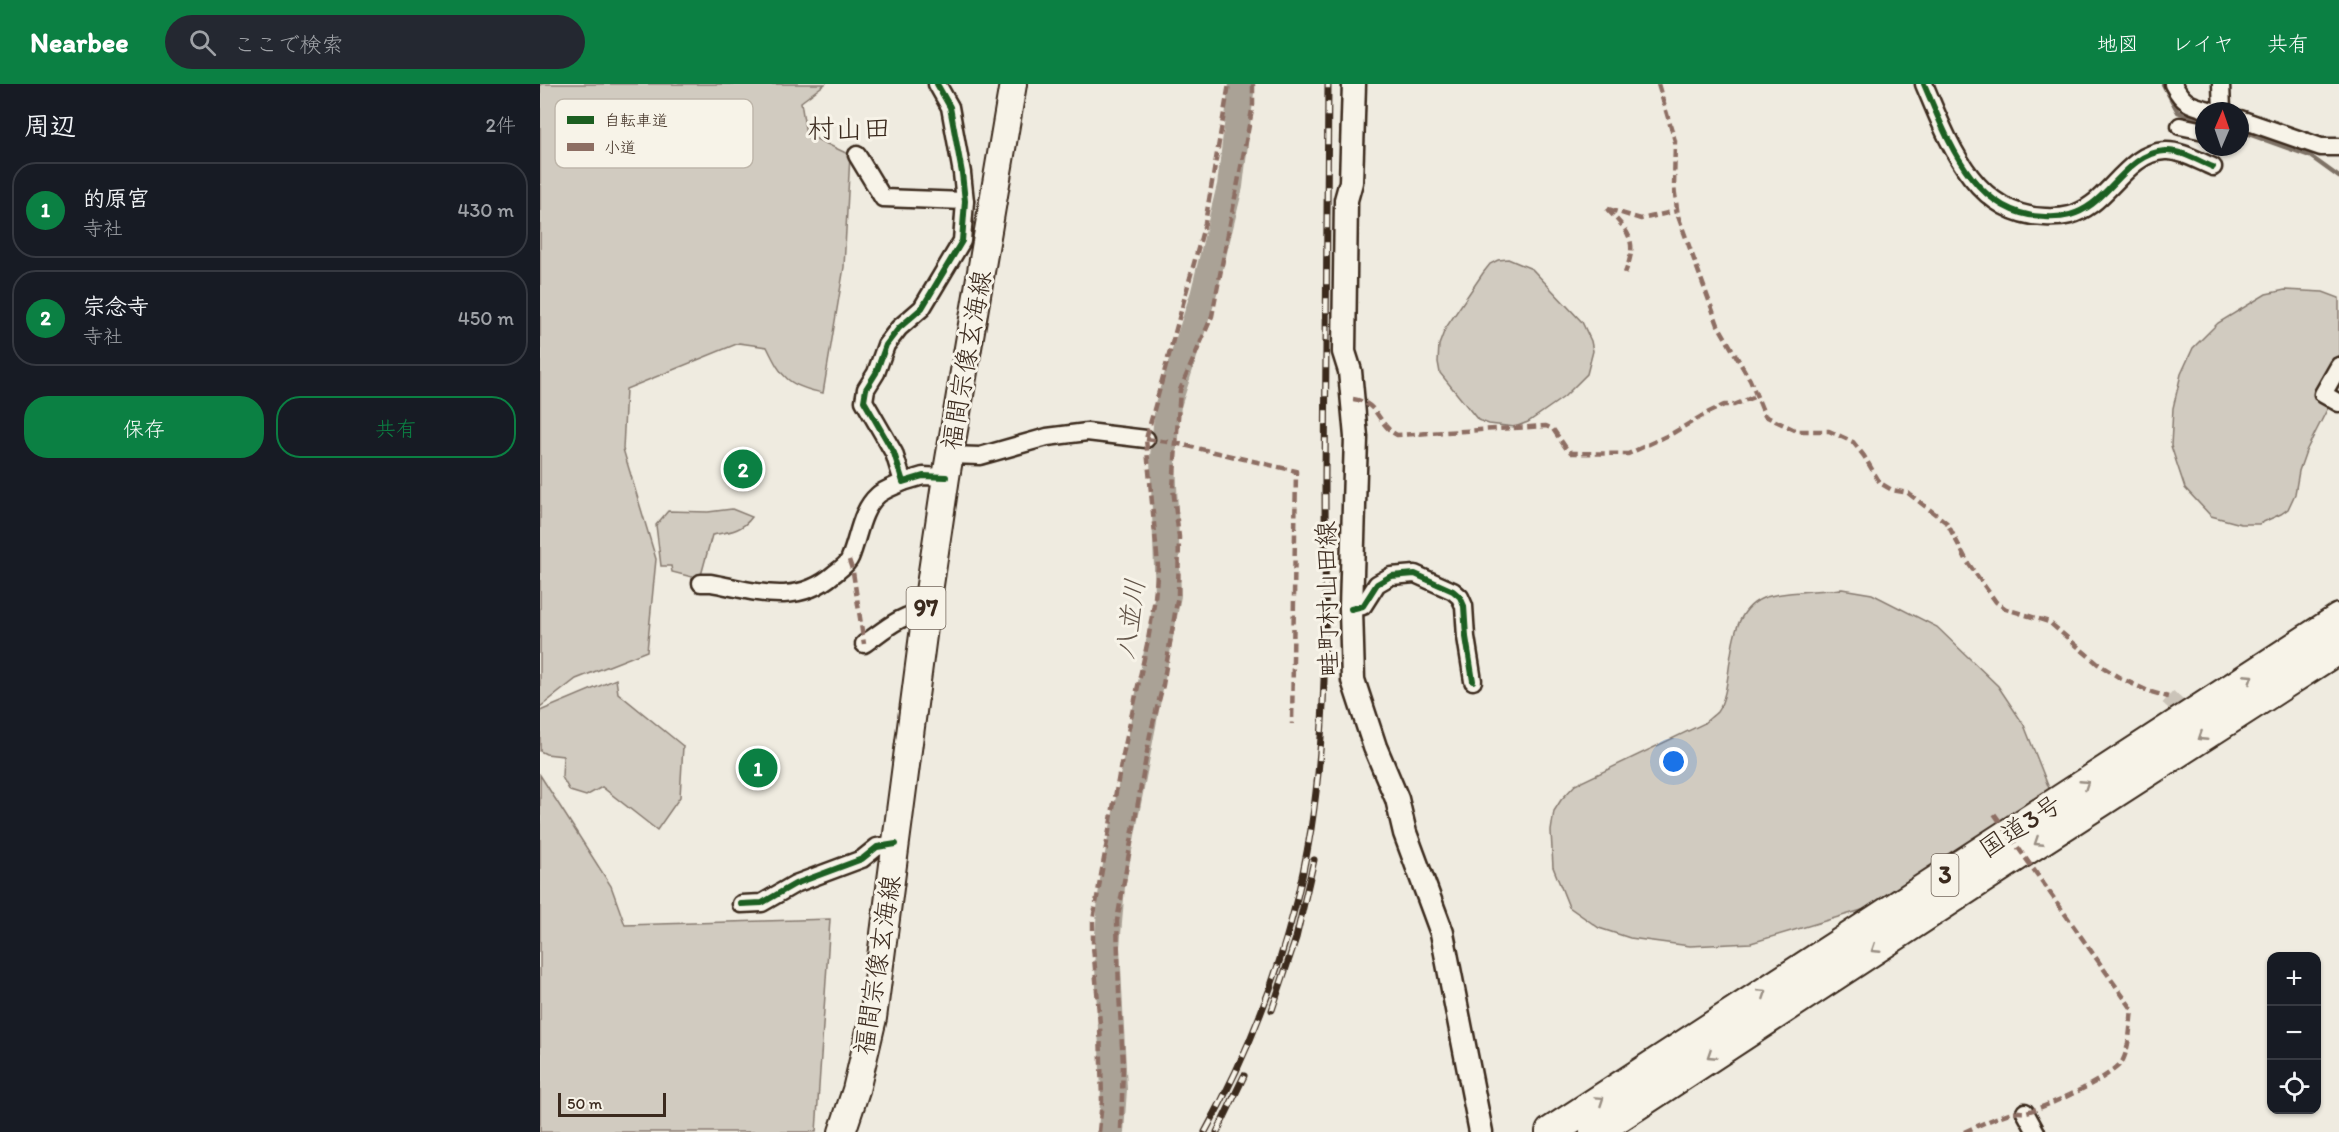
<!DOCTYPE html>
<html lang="ja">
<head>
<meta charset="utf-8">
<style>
	body { margin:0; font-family:Itim,"Klee One",sans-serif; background:#242831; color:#f1f3f6 }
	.controls { position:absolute; right:18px; bottom:18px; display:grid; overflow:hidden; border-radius:12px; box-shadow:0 2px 4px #0004 }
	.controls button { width:54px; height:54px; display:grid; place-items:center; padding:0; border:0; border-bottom:2px solid #363941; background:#171b24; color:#f1f3f6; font:30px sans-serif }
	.compass { position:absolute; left:1655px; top:18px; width:54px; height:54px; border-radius:50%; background:#171b24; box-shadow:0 2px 4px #0004; rotate:2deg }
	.scale { position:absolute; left:18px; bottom:15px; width:108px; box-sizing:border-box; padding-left:6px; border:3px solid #3b2a1e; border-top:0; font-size:16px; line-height:21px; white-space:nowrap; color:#3b2a1e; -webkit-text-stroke:4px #f7f3e8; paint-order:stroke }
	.you { position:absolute; left:1134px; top:678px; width:21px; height:21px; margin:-15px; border:4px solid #fff; border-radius:50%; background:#1a73e8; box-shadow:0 0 0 9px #1a73e833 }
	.badge { display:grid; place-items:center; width:39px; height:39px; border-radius:50%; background:#0b8043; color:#fff; font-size:20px; font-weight:700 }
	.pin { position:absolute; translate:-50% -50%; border:3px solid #fff; box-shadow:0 2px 6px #0006 }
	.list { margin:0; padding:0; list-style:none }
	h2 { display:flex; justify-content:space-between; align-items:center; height:78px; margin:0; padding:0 24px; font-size:26px }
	h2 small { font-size:20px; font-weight:400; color:#9ea1a6 }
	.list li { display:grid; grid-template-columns:39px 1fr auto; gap:18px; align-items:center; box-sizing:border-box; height:96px; margin:0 12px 12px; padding:0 12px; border:2px solid #363941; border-radius:24px }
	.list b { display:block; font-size:22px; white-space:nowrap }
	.list p { margin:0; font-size:20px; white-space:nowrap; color:#9ea1a6 }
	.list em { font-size:20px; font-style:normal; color:#9ea1a6 }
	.actions { display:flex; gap:12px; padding:18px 24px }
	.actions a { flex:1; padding:14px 0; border:2px solid #0b8043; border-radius:24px; text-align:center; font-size:21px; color:#0b8043 }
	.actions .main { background:#0b8043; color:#fff }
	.icon { flex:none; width:33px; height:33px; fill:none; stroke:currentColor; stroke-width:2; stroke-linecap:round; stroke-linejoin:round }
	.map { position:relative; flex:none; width:1799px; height:1048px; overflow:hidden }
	header { display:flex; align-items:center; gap:36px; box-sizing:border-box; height:84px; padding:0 30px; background:#0b8043; color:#fff }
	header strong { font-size:28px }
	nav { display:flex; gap:33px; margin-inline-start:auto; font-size:21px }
	.search { width:420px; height:54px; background:#242831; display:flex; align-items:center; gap:15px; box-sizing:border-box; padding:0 21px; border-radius:33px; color:#9ea1a6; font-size:22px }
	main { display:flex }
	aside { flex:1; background:#171b24 }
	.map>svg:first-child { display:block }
	.green { fill:#d1cbc0; stroke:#867a6f; stroke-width:1.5 }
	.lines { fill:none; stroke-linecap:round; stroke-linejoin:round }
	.stream { stroke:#7e7266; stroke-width:4.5 }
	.river { stroke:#aaa296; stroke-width:26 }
	.street-tunnel { stroke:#cbc4b9; stroke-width:16; stroke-dasharray:16 8; stroke-linecap:butt }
	.street-casing { stroke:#3b2a1e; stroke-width:21 }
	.secondary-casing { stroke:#3b2a1e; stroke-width:27 }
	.primary-casing { stroke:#3b2a1e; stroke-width:30 }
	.highway-casing { stroke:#3b2a1e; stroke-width:34 }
	.street { stroke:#f7f3e8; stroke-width:16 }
	.secondary { stroke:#f7f3e8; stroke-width:22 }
	.primary { stroke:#f7f3e8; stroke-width:26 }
	.highway { stroke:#f7f3e8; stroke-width:30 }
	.rail-casing { stroke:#3b2a1e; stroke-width:7 }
	.rail { stroke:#f7f3e8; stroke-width:4.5; stroke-dasharray:14; stroke-linecap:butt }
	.quiet { stroke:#8d6e63; stroke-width:4.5; stroke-dasharray:9 4.5; stroke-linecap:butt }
	.cycleway-casing { stroke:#f7f3e8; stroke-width:10 }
	.cycleway { stroke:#1b5e20; stroke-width:6 }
	.oneway { stroke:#998e83 }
	.labels { text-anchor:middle; stroke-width:6; stroke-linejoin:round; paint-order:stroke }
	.shield { fill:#f7f3e8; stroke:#73665b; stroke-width:1.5 }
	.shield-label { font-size:24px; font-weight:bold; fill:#3b2a1e }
	.street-label { font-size:26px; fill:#3b2a1e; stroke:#f7f3e8 }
	.water-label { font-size:27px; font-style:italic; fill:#625448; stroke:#f7f3e8 }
	.quarter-label { font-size:28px; fill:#3b2a1e; stroke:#f7f3e8 }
	.key { fill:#f7f3e8; stroke:#bfb7ab; stroke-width:1.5 }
	.key-label { font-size:16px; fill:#3b2a1e }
</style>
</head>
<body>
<header>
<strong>Nearbee</strong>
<div class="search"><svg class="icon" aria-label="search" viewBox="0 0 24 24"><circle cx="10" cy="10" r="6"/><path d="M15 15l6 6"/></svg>ここで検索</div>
<nav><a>地図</a><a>レイヤ</a><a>共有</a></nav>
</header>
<main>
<aside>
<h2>周辺<small>2件</small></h2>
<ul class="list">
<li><span class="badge">1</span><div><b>的原宮</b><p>寺社</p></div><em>430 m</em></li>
<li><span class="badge">2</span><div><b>宗念寺</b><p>寺社</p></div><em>450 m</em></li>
</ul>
<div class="actions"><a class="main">保存</a><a>共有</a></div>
</aside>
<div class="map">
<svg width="1799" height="1048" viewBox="0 0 1799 1048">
	<rect width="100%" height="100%" fill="#efebe0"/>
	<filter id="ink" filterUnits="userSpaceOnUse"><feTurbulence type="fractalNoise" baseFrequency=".0167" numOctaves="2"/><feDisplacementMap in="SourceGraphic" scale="12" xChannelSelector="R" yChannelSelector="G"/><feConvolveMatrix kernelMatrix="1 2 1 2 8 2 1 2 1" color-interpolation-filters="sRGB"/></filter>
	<g filter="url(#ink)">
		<g class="green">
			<path d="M0,0h285l-24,18 5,32 44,21 -6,112 -21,126c-35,-7 -41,-15 -56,-46l-28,-4 -113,46 -3,60 33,110 -9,92 -71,28 -36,28z"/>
			<path d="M968,175l24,10 50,53 9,19 2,10 -6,23 -23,23 -36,25 -13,5 -26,-3 -11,-4 -38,-47 -2,-11 1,-17 6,-16 38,-56 7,-9 8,-4z"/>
			<path d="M1745,206l38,2 16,6v88l-33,65 -7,20 -4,23 -7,15 -7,5 -22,10h-18l-30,-8 -26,-28 -14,-42 2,-38 8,-34 12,-26 25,-25 48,-29z"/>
			<path d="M192,425l20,8c-10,14 -23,15 -40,18l-12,44 -28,-7 -1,-6h-10l-5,-41 12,-14 40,1z"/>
			<path d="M1302,505l30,5 65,33 61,59 26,39 32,81 -127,84 -178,53 -61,3 -60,-8 -31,-10 -30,-21 -16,-40 -2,-36 3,-20 7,-11 14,-15 128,-61c4,-4 10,-8 14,-12 20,-28 3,-96 46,-114 17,-7 59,-7 79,-9z"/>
			<path d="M76,595l2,14 65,53 -3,51 -23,33 -55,-43 -16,9 -16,-5 -8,-14 1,-21 -17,-2 -6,-3v-40z"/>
			<path d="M0,691l71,111 14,39 205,-6 -14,213h-276z"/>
		</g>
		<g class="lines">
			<g class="stream">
				<path d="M1623,0l15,28 26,8"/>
				<path d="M1700,47l70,25 29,21"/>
			</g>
			<path class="river" d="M571,1048l3,-43 -7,-142 5,-61 56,-291 -5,-138 5,-52 35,-109 27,-110 12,-102"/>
			<path class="street-tunnel" d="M1628,613l26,24"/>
			<defs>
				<g id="street">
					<path d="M397,0l13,23 12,66 3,28 -3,40 -40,67 -23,20 -13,17 -10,28 -10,16 -2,12 30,52 9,29 20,-6 23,1"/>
					<path d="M1384,0c24,56 49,131 121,133 19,1 32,-2 47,-13 23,-17 42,-52 73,-53 16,-1 33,10 48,16"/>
					<path d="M1633,0c11,21 18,21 40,27"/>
					<path d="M1681,0l1,27"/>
					<path d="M1700,35l81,28h18"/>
					<path d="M1640,42l24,5"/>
					<path d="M317,71l26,43 82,3"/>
					<path d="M1799,282l-16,28 16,9"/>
					<path d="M410,371l30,1 67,-19 40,-5 59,7"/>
					<path d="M161,499h10c44,8 85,24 123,-9 5,-4 14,-10 16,-16 9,-21 10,-47 28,-63 7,-6 18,-9 25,-13"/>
					<path d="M811,525l12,-3 14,-22 14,-8 24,-2 38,17 7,6 4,9 2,31 7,44"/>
					<path d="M324,560c19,-13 38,-31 62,-32"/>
					<path d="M201,820l21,-1 33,-19 67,-25 15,-12 19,-3"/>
					<path d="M1485,1028l11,20"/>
				</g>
				<path id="secondary" d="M814,0l-3,98 -5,18 -2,152 6,19 6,66 -5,172 2,71 22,67 22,52 8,34 37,100 39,199"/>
				<path id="primary" d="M302,1048l14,-42 17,-72 53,-406 20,-135 67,-393"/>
				<g id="highway">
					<path d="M1011,1048l788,-513"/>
					<path d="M1055,1048l418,-274 326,-210"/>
				</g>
			</defs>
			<use href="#street" class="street-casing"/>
			<use href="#secondary" class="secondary-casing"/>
			<use href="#primary" class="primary-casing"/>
			<use href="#highway" class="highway-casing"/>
			<use href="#street" class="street"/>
			<use href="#secondary" class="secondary"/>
			<use href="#primary" class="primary"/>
			<use href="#highway" class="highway"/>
			<defs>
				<g id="rail">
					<path d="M732,926l24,-72 18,-78"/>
					<path d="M665,1048c52,-94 89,-197 106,-303 18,-116 14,-236 14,-353 1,-131 2,-261 3,-392"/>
					<path d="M677,1048l27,-56"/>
				</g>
			</defs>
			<use href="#rail" class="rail-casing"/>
			<use href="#rail" class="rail"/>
			<g class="quiet">
				<path d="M1118,0l17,57 -1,46 4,29 40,109 32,55 15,36 32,15h32l24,11 11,14 16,27 12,7 16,3 39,30 21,40 28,39 10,7 43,13 49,42 22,14 28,13 20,6"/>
				<path d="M1067,125c23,24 31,32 18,64"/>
				<path d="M1068,125l33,10 36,-8"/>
				<path d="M813,315c27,4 24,26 44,36l149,-9 7,3 13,19 6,5 56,1 45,-21 34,-20 17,-8h10l22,-9"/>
				<path d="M606,355l29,4 121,28 -4,253"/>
				<path d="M309,476l4,12 11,72"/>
				<path d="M581,1045l2,-65 -4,-72 -2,-71 33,-186 13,-50 15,-90 1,-58 -6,-49 7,-98 32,-74 41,-211v-21"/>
				<path d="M559,1048l3,-31 -2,-77 -7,-78v-26l28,-156 27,-124 7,-42 3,-32 -12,-127 59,-216 24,-139"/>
				<path d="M1424,1048c16,-7 32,-15 48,-20 5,-1 9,1 14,0 19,-4 88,-35 97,-52 7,-15 7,-35 9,-51l-139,-197"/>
			</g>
			<defs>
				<g id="cycleway">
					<path d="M397,0l13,23 12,66 3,28 -3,40 -40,67 -23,20 -13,17 -10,28 -10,16 -2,12 30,52 9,29 20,-6 23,1"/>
					<path d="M1384,0c24,56 49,131 121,133 19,1 32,-2 47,-13 23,-17 42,-52 73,-53 16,-1 33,10 48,16"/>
					<path d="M811,525l12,-3 14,-22 14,-8 24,-2 38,17 7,6 4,9 2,31 7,44"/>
					<path d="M201,820l21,-1 33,-19 67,-25 15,-12 19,-3"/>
				</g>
			</defs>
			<use href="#cycleway" class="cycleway-casing"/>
			<use href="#cycleway" class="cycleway"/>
		</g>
		<defs><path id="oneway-chevron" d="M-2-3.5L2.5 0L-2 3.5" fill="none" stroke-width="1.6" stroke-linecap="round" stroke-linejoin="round" transform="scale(1.5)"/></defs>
		<g class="oneway">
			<use href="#oneway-chevron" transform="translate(1709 594) rotate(-33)"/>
			<use href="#oneway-chevron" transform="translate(1662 653) rotate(147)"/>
			<use href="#oneway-chevron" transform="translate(1545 700) rotate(-33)"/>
			<use href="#oneway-chevron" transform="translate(1498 758) rotate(147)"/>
			<use href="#oneway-chevron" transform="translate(1335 865) rotate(147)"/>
			<use href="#oneway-chevron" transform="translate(1223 909) rotate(-33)"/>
			<use href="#oneway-chevron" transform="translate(1171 971) rotate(147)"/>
			<use href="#oneway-chevron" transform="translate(1060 1016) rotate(-34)"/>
		</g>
	</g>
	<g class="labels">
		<g class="shield">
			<rect x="366.5" y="503" width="39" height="42" rx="4.5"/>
			<rect x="1391.5" y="770" width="27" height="42" rx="4.5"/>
		</g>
		<g class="shield-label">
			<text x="386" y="532">97</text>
			<text x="1405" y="799">3</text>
		</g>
		<g class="street-label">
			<text transform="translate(426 276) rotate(-80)" y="9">福間宗像玄海線</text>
			<text transform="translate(787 515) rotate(-91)" y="9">畦町村山田線</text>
			<text transform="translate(1480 742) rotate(-33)" y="9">国道3号</text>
			<text transform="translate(337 881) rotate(-81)" y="9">福間宗像玄海線</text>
		</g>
		<g class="water-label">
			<text transform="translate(590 535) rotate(-82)" y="9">八並川</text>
		</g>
		<g class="quarter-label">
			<text x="309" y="54">村山田</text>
		</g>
	</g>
	<rect x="15" y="15" width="198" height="69" rx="9" class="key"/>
	<rect x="27" y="32" width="27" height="8" fill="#1b5e20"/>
	<rect x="27" y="59" width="27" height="8" fill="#8d6e63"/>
	<g class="key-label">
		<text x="64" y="42">自転車道</text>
		<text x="64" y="69">小道</text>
	</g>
</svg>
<div class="controls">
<button>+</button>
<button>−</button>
<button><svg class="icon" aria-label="locate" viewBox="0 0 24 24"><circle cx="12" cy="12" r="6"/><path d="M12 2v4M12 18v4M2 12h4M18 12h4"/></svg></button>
</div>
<svg class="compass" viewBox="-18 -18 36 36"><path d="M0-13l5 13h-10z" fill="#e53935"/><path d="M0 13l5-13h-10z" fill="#9ea1a6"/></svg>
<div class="scale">50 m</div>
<div class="you"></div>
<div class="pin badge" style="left:218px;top:684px">1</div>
<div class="pin badge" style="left:203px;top:385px">2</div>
</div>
</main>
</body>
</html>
